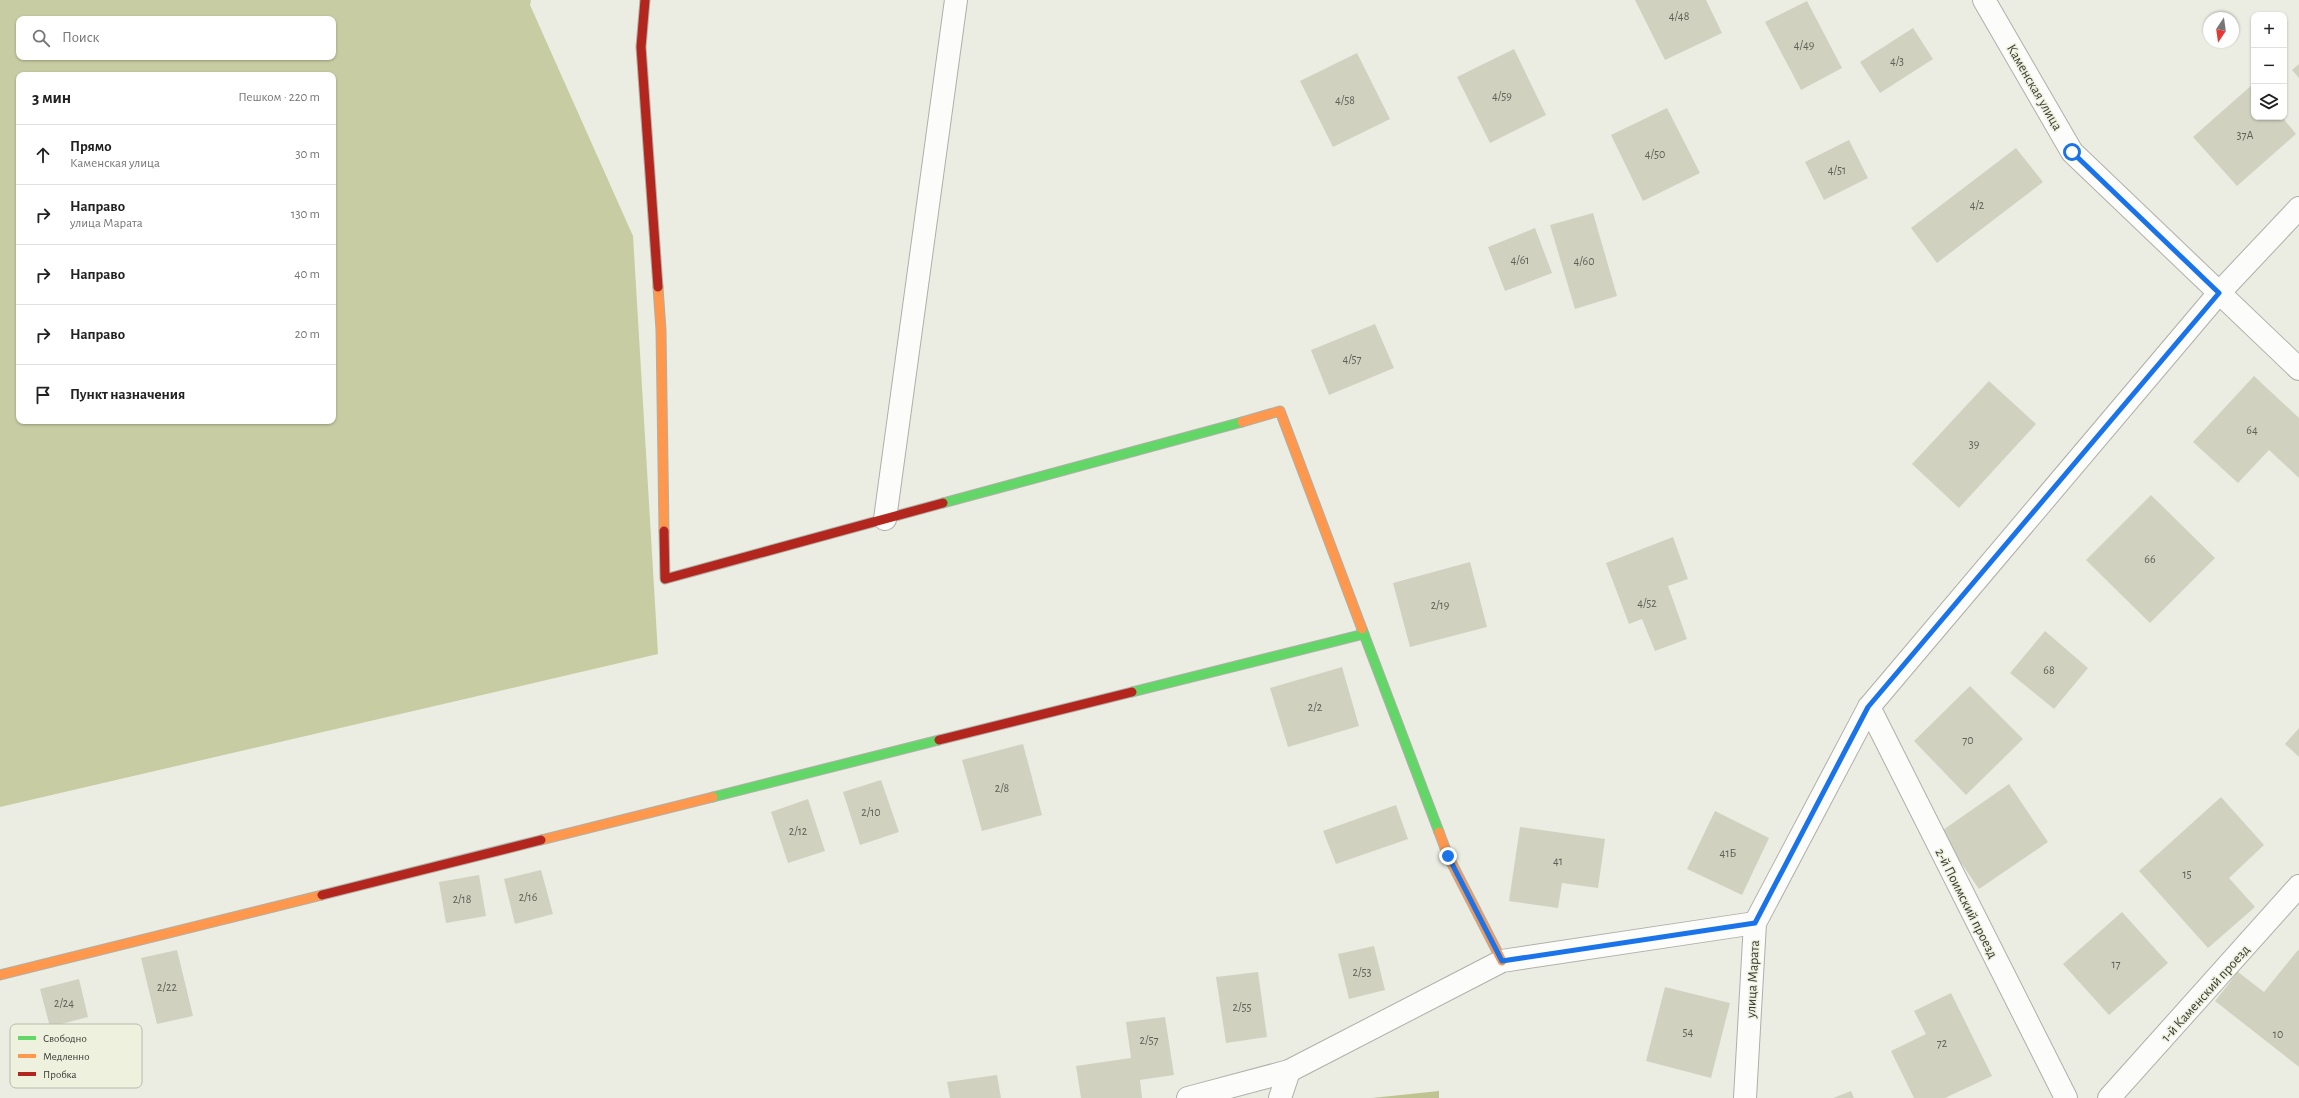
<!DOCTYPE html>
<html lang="ru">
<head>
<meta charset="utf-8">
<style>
	body { margin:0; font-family:"Alegreya Sans",sans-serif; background:#f6f6f6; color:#222 }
	.controls { position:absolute; right:12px; top:12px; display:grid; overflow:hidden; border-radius:8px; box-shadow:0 1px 3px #0004 }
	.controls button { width:36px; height:36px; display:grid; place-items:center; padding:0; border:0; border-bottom:1px solid #e0e0e0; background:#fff; color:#222; font:20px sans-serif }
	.compass { position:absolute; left:2203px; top:12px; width:36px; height:36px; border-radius:50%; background:#fff; box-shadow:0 1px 3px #0004; rotate:193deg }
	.stop { position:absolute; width:12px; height:12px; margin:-9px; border:3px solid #1a73e8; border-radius:50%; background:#fff }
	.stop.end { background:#1a73e8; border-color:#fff; box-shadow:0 1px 4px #0008 }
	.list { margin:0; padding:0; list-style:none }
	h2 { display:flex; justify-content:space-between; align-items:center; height:52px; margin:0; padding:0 16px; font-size:17px }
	h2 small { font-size:13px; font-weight:400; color:#767676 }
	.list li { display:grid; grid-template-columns:26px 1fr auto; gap:12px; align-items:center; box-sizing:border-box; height:60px; padding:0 16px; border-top:1px solid #e0e0e0 }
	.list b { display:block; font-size:15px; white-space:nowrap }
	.list p { margin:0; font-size:13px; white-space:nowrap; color:#767676 }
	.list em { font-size:13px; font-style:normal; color:#767676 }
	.icon { flex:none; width:22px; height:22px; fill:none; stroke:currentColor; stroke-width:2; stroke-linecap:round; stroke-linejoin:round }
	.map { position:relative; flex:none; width:2299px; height:1098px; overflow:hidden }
	.search { position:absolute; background:#fff; box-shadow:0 1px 3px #0004; left:16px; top:16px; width:320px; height:44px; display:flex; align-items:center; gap:10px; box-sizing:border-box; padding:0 14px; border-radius:8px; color:#767676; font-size:15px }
	.panel { position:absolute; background:#fff; box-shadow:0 1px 3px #0004; left:16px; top:72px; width:320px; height:352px; border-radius:8px }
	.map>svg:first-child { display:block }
	.forest { fill:#c7cca2; fill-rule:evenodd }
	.water { fill:#bec391 }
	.building { fill:#d0d2bf }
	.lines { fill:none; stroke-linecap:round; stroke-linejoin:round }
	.street-casing { stroke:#aeb0a8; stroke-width:24 }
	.fast-casing { stroke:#aeb0a8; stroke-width:11 }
	.slow-casing { stroke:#aeb0a8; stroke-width:11 }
	.jam-casing { stroke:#aeb0a8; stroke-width:11 }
	.street { stroke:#fcfcfb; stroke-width:22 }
	.fast { stroke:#63d668; stroke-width:9 }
	.slow { stroke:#ff974d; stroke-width:9 }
	.jam { stroke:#b3261e; stroke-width:9 }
	.route { stroke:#1a73e8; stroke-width:5 }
	.labels { text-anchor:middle; stroke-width:3; stroke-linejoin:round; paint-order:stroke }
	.number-label { font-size:12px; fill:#5f6056 }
	.street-label { font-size:14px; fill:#393a33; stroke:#eef1de }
	.key { fill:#eef1de; stroke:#b8baab; stroke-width:1 }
	.key-label { font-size:11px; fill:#393a33 }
</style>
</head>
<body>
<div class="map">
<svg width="2299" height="1098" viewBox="0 0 2299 1098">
	<rect width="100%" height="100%" fill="#ebede2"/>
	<path class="forest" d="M0,0h531l-1,5 103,231 25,418 -658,153zM19,19h314v38h-314zM19,75h314v346h-314z"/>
	<path class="water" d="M1439,1091v7h-67z"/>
	<g class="building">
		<path d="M1635,0h71l16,33 -57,27z"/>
		<path d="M1807,1l35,67 -41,22 -36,-68z"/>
		<path d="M1913,28l20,31 -53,34 -20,-31z"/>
		<path d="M1514,49l32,66 -56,28 -33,-66z"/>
		<path d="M1357,53l33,66 -57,28 -33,-66z"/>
		<path d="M2299,64v14l-7,-8z"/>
		<path d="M2253,84l1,33h28l14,17 -59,52 -44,-49z"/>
		<path d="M1667,108l33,65 -57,28 -32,-66z"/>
		<path d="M1849,140l19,38 -44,22 -19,-38z"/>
		<path d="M2016,148l27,34 -106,81 -26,-35z"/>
		<path d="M1593,213l24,83 -42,13 -25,-84z"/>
		<path d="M1535,228l17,45 -47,18 -17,-44z"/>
		<path d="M1375,324l19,44 -65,27 -18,-45z"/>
		<path d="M2254,376l45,42v60l-30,-28 -31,33 -45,-41z"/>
		<path d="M1989,381l47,43 -77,84 -47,-44z"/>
		<path d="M2151,495l64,63 -65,65 -64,-63z"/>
		<path d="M1673,537l15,42 -20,7 19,53 -32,12 -13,-32 -13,5 -23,-61z"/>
		<path d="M1470,562l17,65 -77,20 -17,-64z"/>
		<path d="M2045,631l43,37 -34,41 -44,-36z"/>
		<path d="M1342,667l17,59 -71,21 -18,-59z"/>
		<path d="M1970,686l53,53 -57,56 -52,-54z"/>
		<path d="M2299,728v29l-14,-13z"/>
		<path d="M1023,744l19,71 -60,16 -20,-71z"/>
		<path d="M881,780l18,52 -39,13 -17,-53z"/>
		<path d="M2009,784l39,58 -69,47 -39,-57z"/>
		<path d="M2221,797l43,48 -35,33 26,29 -47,41 -69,-77z"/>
		<path d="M808,799l17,52 -37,12 -17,-51z"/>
		<path d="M1396,805l12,34 -72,25 -13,-33z"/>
		<path d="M1715,811l54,27 -27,57 -55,-26z"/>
		<path d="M1520,827l85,12 -7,49 -36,-5 -4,25 -49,-7z"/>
		<path d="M541,870l12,44 -38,10 -11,-45z"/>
		<path d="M479,875l7,41 -40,7 -7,-41z"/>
		<path d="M2122,912l46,51 -59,52 -46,-51z"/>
		<path d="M1374,946l11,44 -36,9 -11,-45z"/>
		<path d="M177,950l16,66 -36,8 -16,-66z"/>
		<path d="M2298,950l1,1v116l-84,-66 23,-29 26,20z"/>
		<path d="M1258,972l9,65 -41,6 -10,-66z"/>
		<path d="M79,979l9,38 -38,10 -10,-38z"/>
		<path d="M1665,987l65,16 -19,75 -65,-17z"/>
		<path d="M1951,993l41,83 -47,22h-31l-23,-47 35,-17 -12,-23z"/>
		<path d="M1165,1017l9,58 -34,5 2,18h-61l-5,-32 55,-8 -5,-36z"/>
		<path d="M997,1075l4,23h-51l-3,-16z"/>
		<path d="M1851,1091l3,7h-21z"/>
	</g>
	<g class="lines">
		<defs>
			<g id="street">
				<path d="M1984,0l88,152 227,217"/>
				<path d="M885,519l71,-519"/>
				<path d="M1869,707l197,391"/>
				<path d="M1188,1098l101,-27 213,-110 253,-38"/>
				<path d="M1280,1098l9,-27"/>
				<path d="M1745,1098l10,-175 114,-216 350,-414 80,-85"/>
				<path d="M2109,1098l190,-212"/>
			</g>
			<g id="fast">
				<path d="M943,503l299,-81"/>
				<path d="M1362,629l77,203"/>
				<path d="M1132,692l232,-58"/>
				<path d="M713,797l226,-57"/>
			</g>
			<g id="slow">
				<path d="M658,287l3,43 3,201"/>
				<path d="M1242,422l38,-11 82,218"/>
				<path d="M1439,832l9,24 54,105"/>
				<path d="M541,840l172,-43"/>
				<path d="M0,975l322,-80"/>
			</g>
			<g id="jam">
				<path d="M645,0l-4,47 17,240"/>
				<path d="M664,531l1,48 278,-76"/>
				<path d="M939,740l193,-48"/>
				<path d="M322,895l219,-55"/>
			</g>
		</defs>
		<use href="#street" class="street-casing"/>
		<use href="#fast" class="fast-casing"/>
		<use href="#slow" class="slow-casing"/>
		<use href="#jam" class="jam-casing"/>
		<use href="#street" class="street"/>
		<use href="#fast" class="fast"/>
		<use href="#slow" class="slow"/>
		<use href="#jam" class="jam"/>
	</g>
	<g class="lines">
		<path class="route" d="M1448,856l54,105 253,-38 113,-216 351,-414 -147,-141"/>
	</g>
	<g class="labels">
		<g class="number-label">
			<text x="1679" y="20">4/48</text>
			<text x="1804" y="49">4/49</text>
			<text x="1897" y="65">4/3</text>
			<text x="1502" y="100">4/59</text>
			<text x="1345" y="104">4/58</text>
			<text x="2245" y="139">37А</text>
			<text x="1655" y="158">4/50</text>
			<text x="1837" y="174">4/51</text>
			<text x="1977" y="209">4/2</text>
			<text x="1520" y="264">4/61</text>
			<text x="1584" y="265">4/60</text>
			<text x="1352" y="363">4/57</text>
			<text x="2252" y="434">64</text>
			<text x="1974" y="448">39</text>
			<text x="2150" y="563">66</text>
			<text x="1647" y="607">4/52</text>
			<text x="1440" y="609">2/19</text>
			<text x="2049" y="674">68</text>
			<text x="1315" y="711">2/2</text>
			<text x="1968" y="744">70</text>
			<text x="1002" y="792">2/8</text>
			<text x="871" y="816">2/10</text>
			<text x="798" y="835">2/12</text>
			<text x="1728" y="857">41Б</text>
			<text x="1558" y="865">41</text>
			<text x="2187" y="878">15</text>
			<text x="528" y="901">2/16</text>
			<text x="462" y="903">2/18</text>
			<text x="2116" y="968">17</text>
			<text x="1362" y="976">2/53</text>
			<text x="167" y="991">2/22</text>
			<text x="64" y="1007">2/24</text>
			<text x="1242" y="1011">2/55</text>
			<text x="1688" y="1036">54</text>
			<text x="2278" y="1038">10</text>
			<text x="1149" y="1044">2/57</text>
			<text x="1942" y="1047">72</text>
		</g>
		<g class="street-label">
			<text transform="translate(2035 87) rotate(60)" y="5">Каменская улица</text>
			<text transform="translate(1967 903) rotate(63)" y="5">2-й Поимский проезд</text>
			<text transform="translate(1752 979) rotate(-87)" y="5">улица Марата</text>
			<text transform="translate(2205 993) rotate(-48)" y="5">1-й Каменский проезд</text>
		</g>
	</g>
	<rect x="10" y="1024" width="132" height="64" rx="6" class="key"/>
	<rect x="18" y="1036" width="18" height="4" fill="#63d668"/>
	<rect x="18" y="1054" width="18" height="4" fill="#ff974d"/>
	<rect x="18" y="1072" width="18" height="4" fill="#b3261e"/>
	<g class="key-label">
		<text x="43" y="1042">Свободно</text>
		<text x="43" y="1060">Медленно</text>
		<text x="43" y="1078">Пробка</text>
	</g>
</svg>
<div class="controls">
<button>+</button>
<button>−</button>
<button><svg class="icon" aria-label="layers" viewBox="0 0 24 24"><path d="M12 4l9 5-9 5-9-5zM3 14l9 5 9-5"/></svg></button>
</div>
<svg class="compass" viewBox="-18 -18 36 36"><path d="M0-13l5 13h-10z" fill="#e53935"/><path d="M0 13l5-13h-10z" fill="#767676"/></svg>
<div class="stop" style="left:2072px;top:152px"></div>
<div class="stop end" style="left:1448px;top:856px"></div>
<div class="search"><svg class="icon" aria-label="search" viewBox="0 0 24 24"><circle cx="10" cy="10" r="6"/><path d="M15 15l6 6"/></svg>Поиск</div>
<section class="panel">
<h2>3 мин<small>Пешком · 220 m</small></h2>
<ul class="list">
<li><svg class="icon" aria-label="ahead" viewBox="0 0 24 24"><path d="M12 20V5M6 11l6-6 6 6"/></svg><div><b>Прямо</b><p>Каменская улица</p></div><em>30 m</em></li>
<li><svg class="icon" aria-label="right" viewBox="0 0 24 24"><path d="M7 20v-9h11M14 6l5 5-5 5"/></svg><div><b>Направо</b><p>улица Марата</p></div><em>130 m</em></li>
<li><svg class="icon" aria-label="right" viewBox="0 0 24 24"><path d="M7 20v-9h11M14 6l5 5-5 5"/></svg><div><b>Направо</b></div><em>40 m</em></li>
<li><svg class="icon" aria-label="right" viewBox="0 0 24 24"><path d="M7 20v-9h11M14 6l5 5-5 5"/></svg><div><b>Направо</b></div><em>20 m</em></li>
<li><svg class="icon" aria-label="arrive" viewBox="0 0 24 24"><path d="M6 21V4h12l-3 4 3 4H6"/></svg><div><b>Пункт назначения</b></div></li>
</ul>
</section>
</div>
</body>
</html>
